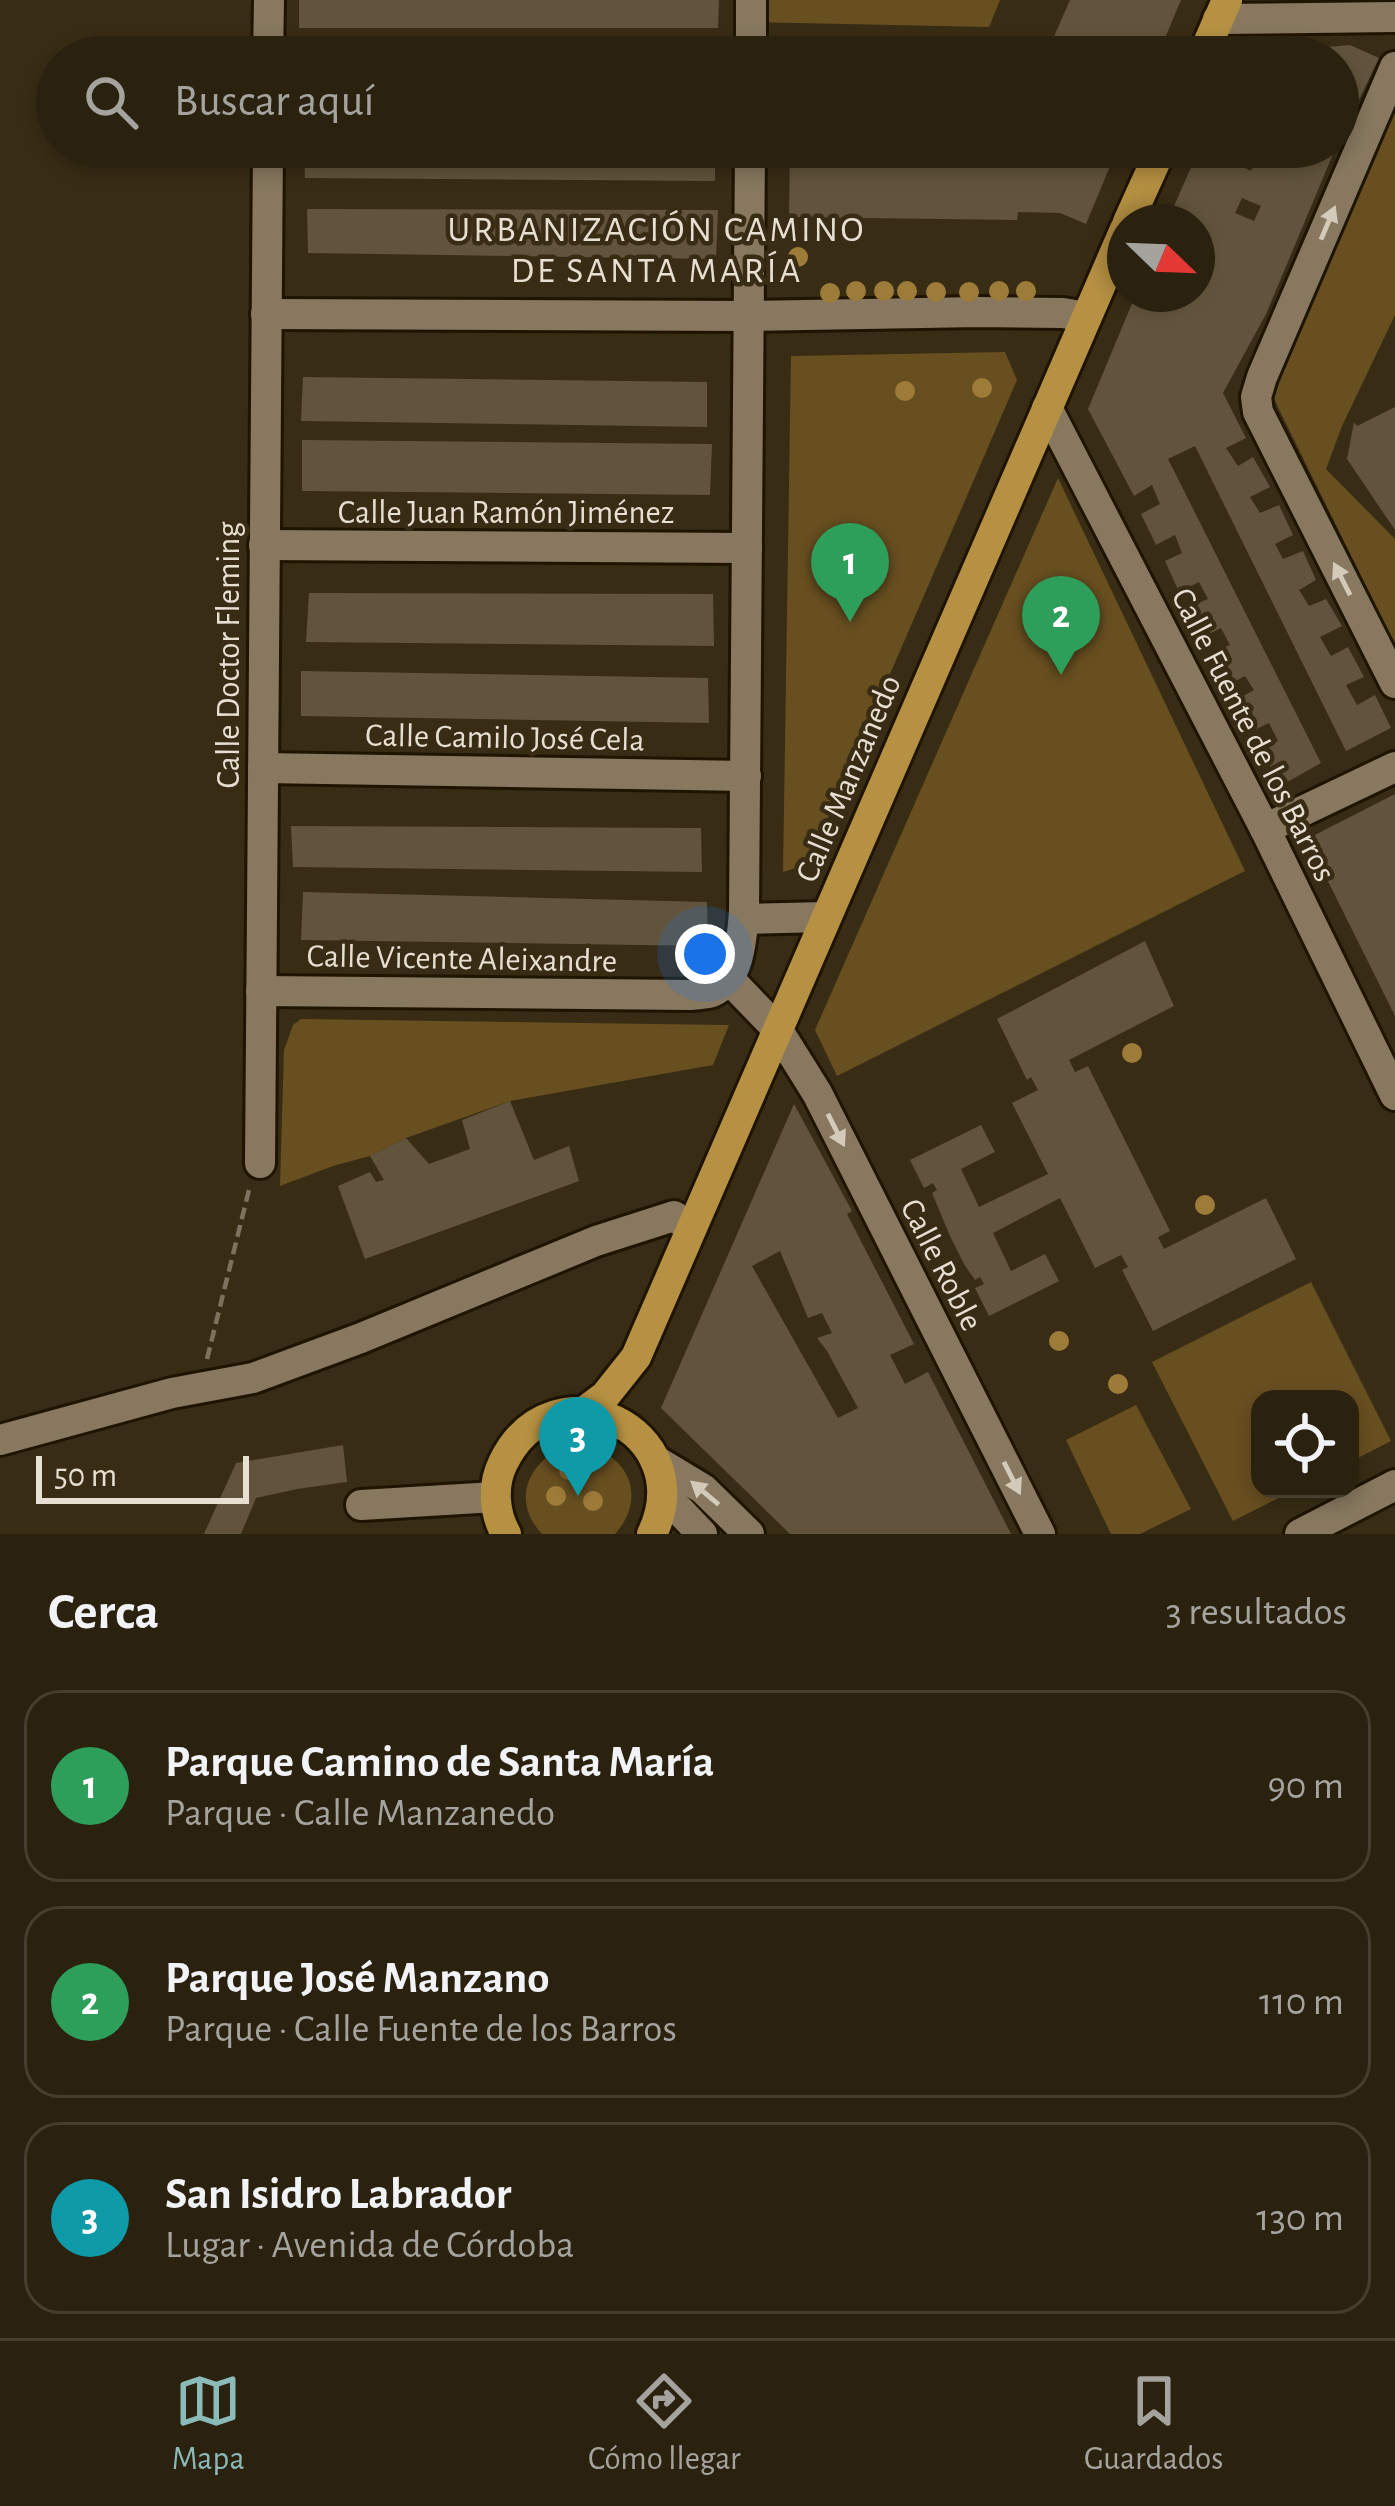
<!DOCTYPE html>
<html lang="es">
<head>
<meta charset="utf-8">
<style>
	body { margin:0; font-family:"Alegreya Sans",sans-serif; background:#322918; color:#f1f3f6 }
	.controls { position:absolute; right:36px; bottom:36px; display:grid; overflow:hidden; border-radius:24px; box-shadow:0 6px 18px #0003 }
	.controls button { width:108px; height:108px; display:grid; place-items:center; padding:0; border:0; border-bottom:3px solid #463e2f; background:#2a210f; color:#f1f3f6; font:60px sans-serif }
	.compass { position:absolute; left:1107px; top:204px; width:108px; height:108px; border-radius:50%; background:#2a210f; box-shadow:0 6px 18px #0003; rotate:113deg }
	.scale { position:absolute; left:36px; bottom:30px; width:213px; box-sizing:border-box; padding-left:12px; border:6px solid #e7dfd1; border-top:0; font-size:33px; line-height:42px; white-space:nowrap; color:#e7dfd1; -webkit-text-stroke:9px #382c14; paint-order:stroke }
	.you { position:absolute; left:705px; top:954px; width:42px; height:42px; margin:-30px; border:9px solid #fff; border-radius:50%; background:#1a73e8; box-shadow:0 0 0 18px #1a73e833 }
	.badge { display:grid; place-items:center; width:78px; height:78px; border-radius:50%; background:#8bbbb9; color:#fff; font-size:39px; font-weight:700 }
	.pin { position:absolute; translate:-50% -99px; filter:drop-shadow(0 3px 6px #0008) }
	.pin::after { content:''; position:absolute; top:63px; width:42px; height:36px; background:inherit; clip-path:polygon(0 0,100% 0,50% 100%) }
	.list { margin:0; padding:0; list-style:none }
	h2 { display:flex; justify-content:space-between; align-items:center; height:156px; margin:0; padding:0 48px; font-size:51px }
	h2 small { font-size:39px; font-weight:400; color:#a5a39e }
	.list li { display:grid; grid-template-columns:78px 1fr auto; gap:36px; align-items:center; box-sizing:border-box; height:192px; margin:0 24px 24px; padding:0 24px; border:3px solid #463e2f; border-radius:36px }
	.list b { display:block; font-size:45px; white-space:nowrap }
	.list p { margin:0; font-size:39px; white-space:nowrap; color:#a5a39e }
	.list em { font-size:39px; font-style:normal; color:#a5a39e }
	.icon { flex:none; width:66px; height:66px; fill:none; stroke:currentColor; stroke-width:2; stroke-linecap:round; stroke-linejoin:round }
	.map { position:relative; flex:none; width:1395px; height:1534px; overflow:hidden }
	.search { position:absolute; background:#2a210f; box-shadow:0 6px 18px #0003; left:36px; right:36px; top:36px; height:132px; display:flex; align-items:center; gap:30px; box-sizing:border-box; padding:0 42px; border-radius:66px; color:#a5a39e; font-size:45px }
	.sheet { height:804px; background:#2a210f }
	nav { display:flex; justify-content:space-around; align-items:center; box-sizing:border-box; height:168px; border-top:3px solid #463e2f; background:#2a210f; font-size:33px; color:#a5a39e }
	nav a { display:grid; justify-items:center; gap:6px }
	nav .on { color:#8bbbb9 }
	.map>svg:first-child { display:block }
	.green { fill:#684f20 }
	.building { fill:#62543c; fill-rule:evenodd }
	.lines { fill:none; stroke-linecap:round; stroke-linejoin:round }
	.minor-casing { stroke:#1f1400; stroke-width:36 }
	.major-casing { stroke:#1f1400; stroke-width:36 }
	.path { stroke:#7c725d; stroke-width:4.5; stroke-dasharray:12 6; stroke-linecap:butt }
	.minor { stroke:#87785f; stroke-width:30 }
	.major { stroke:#b69143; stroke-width:30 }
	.tree { fill:#9d7b39 }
	.oneway { fill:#d4caba }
	.labels { text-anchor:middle; stroke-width:9; stroke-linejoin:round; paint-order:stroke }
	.street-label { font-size:33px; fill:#e7dfd1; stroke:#382c14 }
	.neighbourhood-label { font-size:36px; letter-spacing:3px; fill:#e7dfd1; stroke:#382c14 }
</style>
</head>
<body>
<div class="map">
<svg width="1395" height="1534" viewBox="0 0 1395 1534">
	<rect width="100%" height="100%" fill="#382c14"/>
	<g class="green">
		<path d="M751,0h249l-11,27 -238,-5z"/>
		<path d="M1395,107v208l-53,111 -16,43 69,70v106l-122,-248z"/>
		<path d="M1005,352l12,28 -209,484 -25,8 8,-516z"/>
		<path d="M1058,478l187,393 -408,205 -22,-46z"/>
		<path d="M301,1019l428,6 -16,40 -203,36 -104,37 -36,18 -37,10 -53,20 4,-136 9,-25z"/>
		<path d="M1311,1282l80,159 -41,21v-63h-90v90h36l-63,32 -81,-159z"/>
		<path d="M1136,1405l55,104 -51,25h-29l-45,-94z"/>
		<path d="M571,1444c51,1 81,49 44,90h-73c-33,-35 -12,-76 29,-90z"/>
	</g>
	<g class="building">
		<path d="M299,0h420l-1,28h-419z"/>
		<path d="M1070,0h111l-24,57h-112z"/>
		<path d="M1350,45l29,13 -41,86v-87h-26l3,-9z"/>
		<path d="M1240,52l52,1 -1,4h-53z"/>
		<path d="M304,147h411v34l-410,-3z"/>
		<path d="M790,147h328l-32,77 -26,-11 -42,-1 -1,8 -228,-3z"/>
		<path d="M1200,147h30l-5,12 26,12 10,-24h75l-70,167 -43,79 23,45 -20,10 12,18 15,-9 17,30 -20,10 10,16 19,-8 14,30 -18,9 8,15 20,-8 13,29 -17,10 10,16 17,-7 16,27 -22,11 11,19 17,-9 16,30 -18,8 11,20 18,-10 16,33 -45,23 -151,-305 -27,13 153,304 -41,23 -19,-37 17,-8 -9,-18 -17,8 -18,-30 20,-11 -9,-14 -17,9 -18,-32 20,-8 -9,-17 -18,9 -14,-30 19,-8 -9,-17 -20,10 -14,-31 17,-8 -7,-18 -19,10 -15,-31 19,-10 -8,-19 -18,11 -46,-87 48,-115h61v-72h-30zM1242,198l19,8 -7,15 -19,-8z"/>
		<path d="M307,209l411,1 -2,49 -408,-6z"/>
		<path d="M303,377l404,5v45l-406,-6z"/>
		<path d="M1395,407v123l-48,-71 7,-37 3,4z"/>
		<path d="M302,440l410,4 -2,51 -408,-4z"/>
		<path d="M309,593l404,1 1,52 -408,-4z"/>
		<path d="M301,671l407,7 1,45 -408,-7z"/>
		<path d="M1395,794v222l-88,-177z"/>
		<path d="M291,826l410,2 1,44 -409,-5z"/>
		<path d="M303,892l404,10 1,44 -407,-6z"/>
		<path d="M1145,941l29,65 -105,54 6,12 13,-6 82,165 -12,6 6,12 102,-51 30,61 -143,72 -31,-61 6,-3 -7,-12 -26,13 -35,-70 -67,35 18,38 34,-17 14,27 -70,35 -14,-28 9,-4 -4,-7 -5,3 -11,-16 -14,-28 -18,-43 5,-3 -4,-7 -9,5 -14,-28 71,-35 14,27 -34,17 18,38 69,-33 -36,-71 26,-13 -7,-13 -4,3 -30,-61z"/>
		<path d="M510,1101l24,59 35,-14 10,35 -214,78 -27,-73 32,-14 6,10 8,-2 -14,-24 36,-18 23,26 41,-15 -8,-29z"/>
		<path d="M794,1104l58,107 -5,3 67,130 -24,11 15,29 23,-12 83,162h-221l-129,-126zM780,1251l28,67 14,-5 10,20 -15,5 10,13 31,57 -20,10 -86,-152z"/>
		<path d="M343,1445l4,37 -50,7 -41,9 -15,36h-37l32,-71z"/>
	</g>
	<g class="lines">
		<defs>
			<g id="minor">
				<path d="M1218,19l177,-2"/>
				<path d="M268,57l1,-57"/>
				<path d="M751,57v-57"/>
				<path d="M1395,67l-133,310 -6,20 2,15 137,271"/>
				<path d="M266,314l483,2 231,-4 83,1 23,4"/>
				<path d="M1047,408l218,421 130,266"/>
				<path d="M264,545l483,3"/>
				<path d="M263,768l483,8"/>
				<path d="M1265,829l130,-62"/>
				<path d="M744,919l82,-2"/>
				<path d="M728,978l49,51 40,64 223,441"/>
				<path d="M261,991l431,4c7,-1 14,-1 20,-3 28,-12 30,-55 32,-81l6,-764"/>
				<path d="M260,1163l8,-1016"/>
				<path d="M0,1440l172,-47 81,-15 108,-40 235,-97 78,-25 17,12"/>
				<path d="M655,1460l48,29 46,45"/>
				<path d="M663,1493l39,41"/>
				<path d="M361,1505l134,-8"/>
				<path d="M1300,1534l95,-49"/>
			</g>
			<g id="major">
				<path d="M1202,57l25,-57"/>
				<path d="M1128,222l34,-75"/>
				<path d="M585,1411l20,-15 31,-39 489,-1128"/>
				<path d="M506,1534c-12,-21 -14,-49 -3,-71 50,-104 199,-33 149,71"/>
			</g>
		</defs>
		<use href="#minor" class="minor-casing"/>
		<use href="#major" class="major-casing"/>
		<path class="path" d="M207,1359l42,-169"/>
		<use href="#minor" class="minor"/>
		<use href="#major" class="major"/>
	</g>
	<g class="tree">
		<circle cx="798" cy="257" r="10"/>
		<circle cx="856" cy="291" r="10"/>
		<circle cx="884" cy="291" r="10"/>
		<circle cx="907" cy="291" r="10"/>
		<circle cx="999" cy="291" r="10"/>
		<circle cx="1026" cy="291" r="10"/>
		<circle cx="936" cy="292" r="10"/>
		<circle cx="969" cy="292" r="10"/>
		<circle cx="830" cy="293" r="10"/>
		<circle cx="982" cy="388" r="10"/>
		<circle cx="905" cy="391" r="10"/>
		<circle cx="1132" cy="1053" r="10"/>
		<circle cx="1205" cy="1205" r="10"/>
		<circle cx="1059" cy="1341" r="10"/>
		<circle cx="1118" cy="1384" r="10"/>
		<circle cx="569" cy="1470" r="10"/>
		<circle cx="556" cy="1496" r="10"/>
		<circle cx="593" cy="1501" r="10"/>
	</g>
	<defs><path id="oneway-solid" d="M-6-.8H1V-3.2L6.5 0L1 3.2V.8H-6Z" transform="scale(3)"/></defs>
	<g class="oneway">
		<use href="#oneway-solid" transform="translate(1328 223) rotate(-67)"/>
		<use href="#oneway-solid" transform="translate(1342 579) rotate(-117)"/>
		<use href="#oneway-solid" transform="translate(836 1130) rotate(63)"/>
		<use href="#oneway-solid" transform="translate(1012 1478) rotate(63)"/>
		<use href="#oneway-solid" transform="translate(705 1493) rotate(-140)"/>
	</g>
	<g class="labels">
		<g class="street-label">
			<text x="506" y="523">Calle Juan Ramón Jiménez</text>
			<text transform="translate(227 655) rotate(-90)" y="12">Calle Doctor Fleming</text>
			<text transform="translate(1255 734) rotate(63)" y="12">Calle Fuente de los Barros</text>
			<text transform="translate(505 736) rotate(1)" y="12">Calle Camilo José Cela</text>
			<text transform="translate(847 778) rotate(-67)" y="12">Calle Manzanedo</text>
			<text transform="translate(462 957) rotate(1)" y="12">Calle Vicente Aleixandre</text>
			<text transform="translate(943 1264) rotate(63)" y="12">Calle Roble</text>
		</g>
		<g class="neighbourhood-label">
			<text x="657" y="241">URBANIZACIÓN CAMINO<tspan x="657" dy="41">DE SANTA MARÍA</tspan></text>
		</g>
	</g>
</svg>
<div class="controls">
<button><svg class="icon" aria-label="locate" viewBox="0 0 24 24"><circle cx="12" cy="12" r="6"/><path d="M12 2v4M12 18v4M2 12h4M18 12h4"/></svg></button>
</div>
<svg class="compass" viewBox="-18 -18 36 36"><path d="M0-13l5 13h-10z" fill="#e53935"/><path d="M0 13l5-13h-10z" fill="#a5a39e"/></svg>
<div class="scale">50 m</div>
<div class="you"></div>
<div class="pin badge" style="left:850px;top:622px;background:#2e9e5b">1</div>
<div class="pin badge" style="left:1061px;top:675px;background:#2e9e5b">2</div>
<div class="pin badge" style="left:578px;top:1496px;background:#0f9aa8">3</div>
<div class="search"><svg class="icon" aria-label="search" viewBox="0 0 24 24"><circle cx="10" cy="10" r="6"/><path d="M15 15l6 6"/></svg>Buscar aquí</div>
</div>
<section class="sheet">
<h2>Cerca<small>3 resultados</small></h2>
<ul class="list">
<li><span class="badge" style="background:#2e9e5b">1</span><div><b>Parque Camino de Santa María</b><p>Parque · Calle Manzanedo</p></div><em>90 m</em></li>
<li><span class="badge" style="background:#2e9e5b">2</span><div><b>Parque José Manzano</b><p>Parque · Calle Fuente de los Barros</p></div><em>110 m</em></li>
<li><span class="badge" style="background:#0f9aa8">3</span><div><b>San Isidro Labrador</b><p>Lugar · Avenida de Córdoba</p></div><em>130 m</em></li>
</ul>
</section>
<nav>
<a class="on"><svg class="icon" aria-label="map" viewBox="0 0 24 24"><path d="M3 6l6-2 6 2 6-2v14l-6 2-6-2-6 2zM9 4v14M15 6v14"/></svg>Mapa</a>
<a><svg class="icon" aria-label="directions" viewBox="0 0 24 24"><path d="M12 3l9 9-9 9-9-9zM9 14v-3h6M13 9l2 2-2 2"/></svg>Cómo llegar</a>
<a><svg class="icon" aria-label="saved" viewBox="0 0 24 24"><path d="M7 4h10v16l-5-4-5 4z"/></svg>Guardados</a>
</nav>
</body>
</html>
